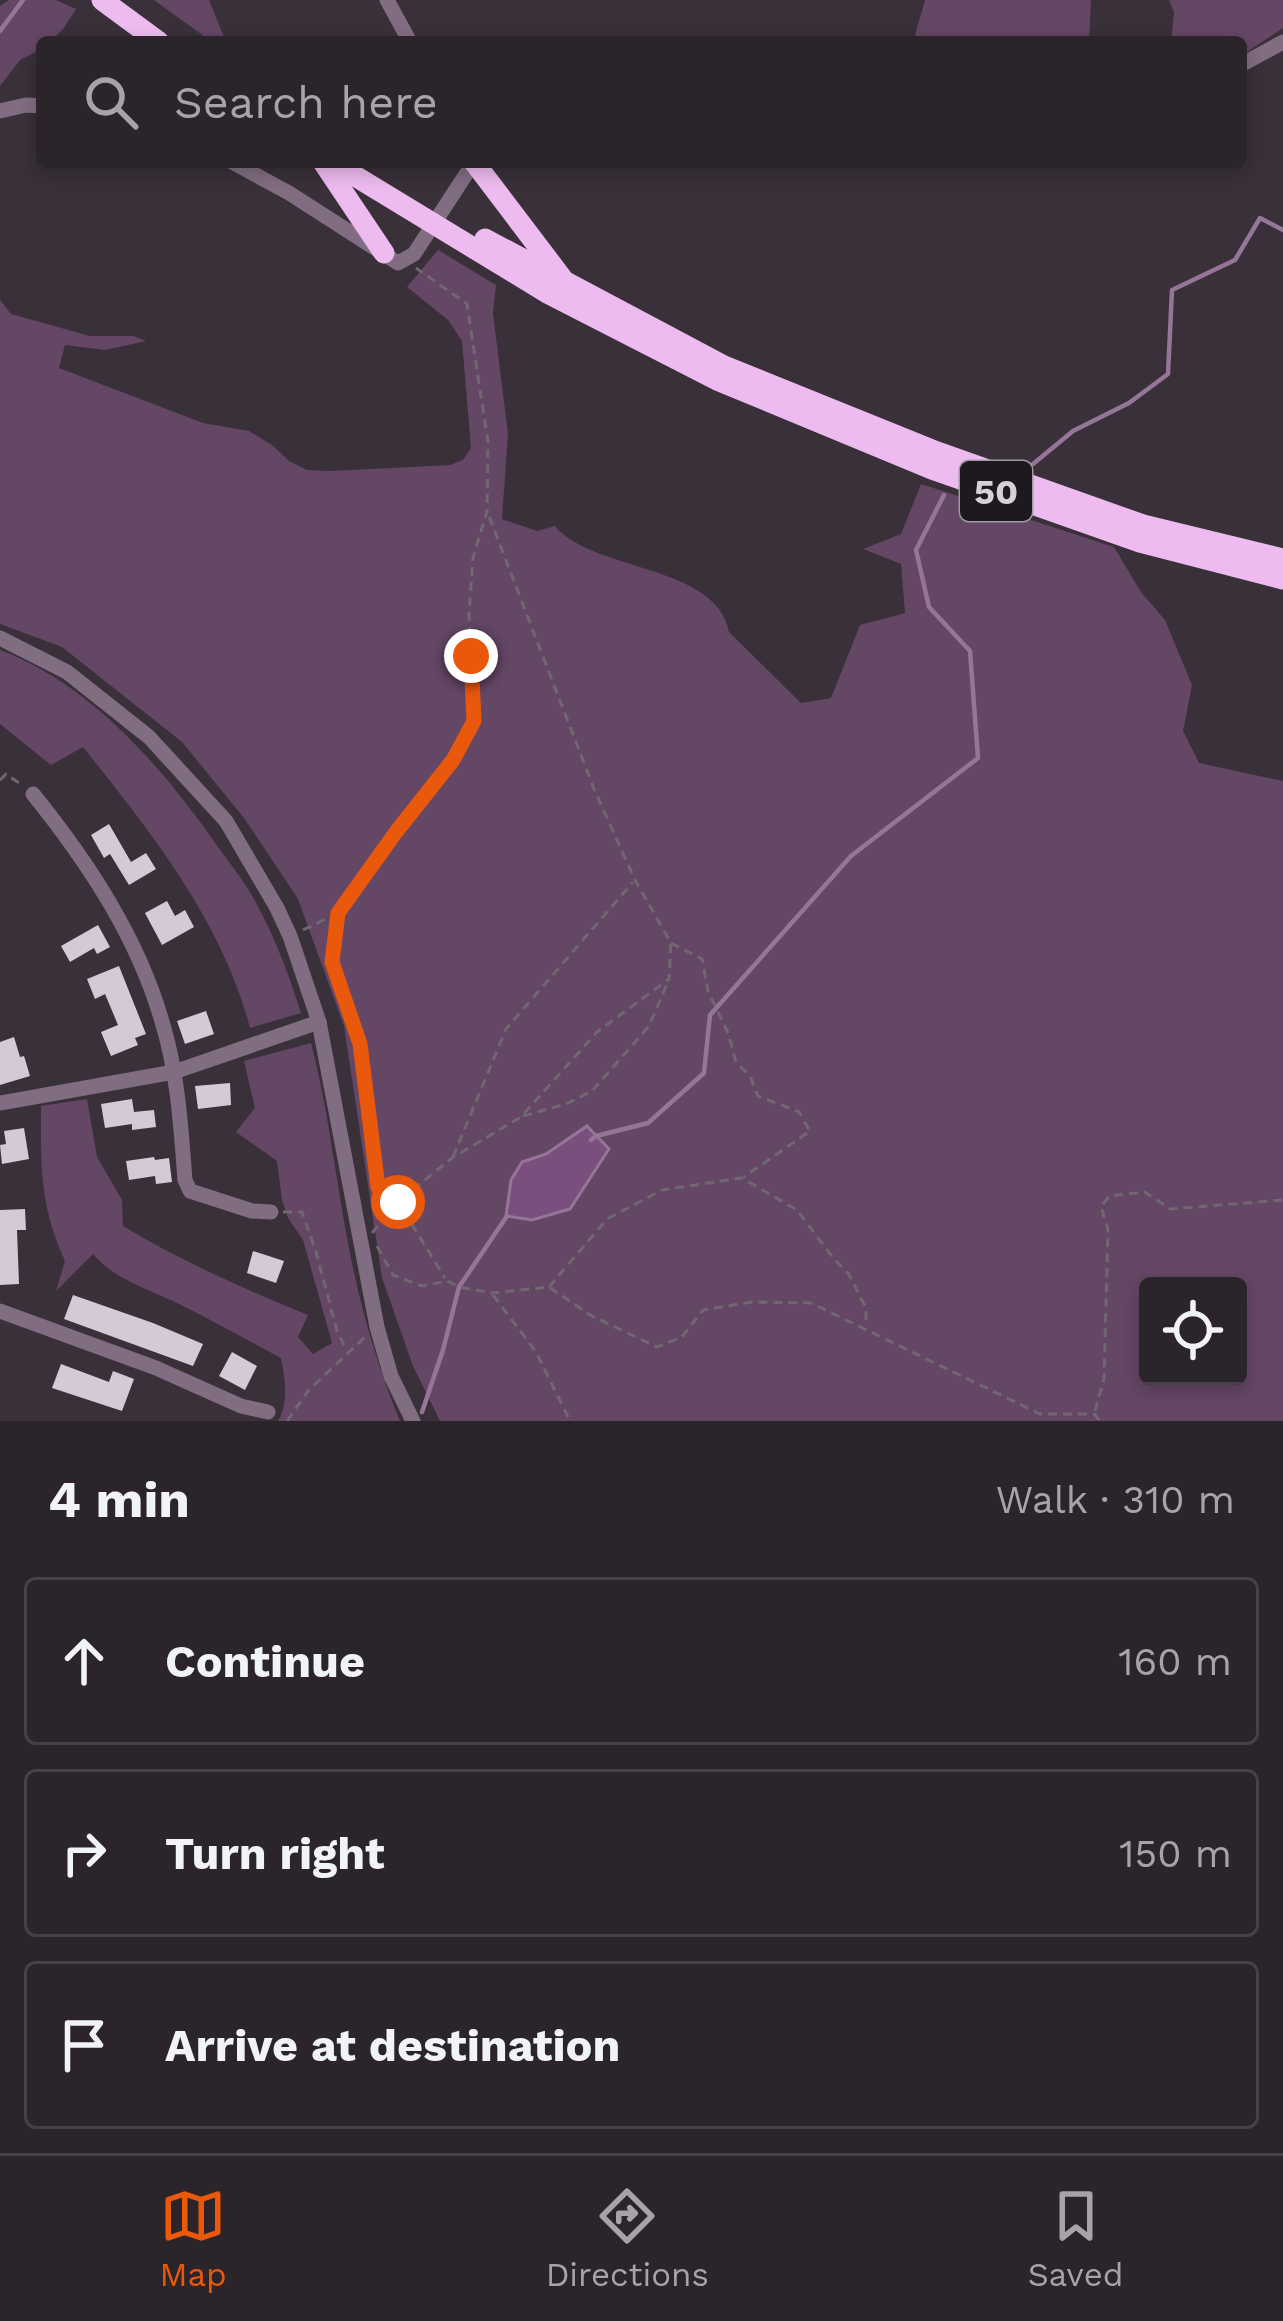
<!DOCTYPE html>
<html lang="en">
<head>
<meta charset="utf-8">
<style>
	body { margin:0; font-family:"Work Sans",sans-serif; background:#373037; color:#f1f3f6 }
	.controls { position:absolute; right:36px; bottom:36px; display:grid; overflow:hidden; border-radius:12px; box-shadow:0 6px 18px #0003 }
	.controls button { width:108px; height:108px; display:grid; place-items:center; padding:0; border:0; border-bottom:3px solid #474147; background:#2b242b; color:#f1f3f6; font:60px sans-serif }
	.stop { position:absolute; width:36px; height:36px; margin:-27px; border:9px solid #ea580c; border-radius:50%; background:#fff }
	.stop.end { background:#ea580c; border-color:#fff; box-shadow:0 3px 12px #0008 }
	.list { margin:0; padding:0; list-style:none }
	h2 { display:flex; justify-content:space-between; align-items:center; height:156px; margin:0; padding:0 48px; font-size:51px }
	h2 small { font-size:39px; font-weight:400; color:#a6a4a9 }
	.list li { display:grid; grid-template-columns:78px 1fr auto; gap:36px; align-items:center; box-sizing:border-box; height:168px; margin:0 24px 24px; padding:0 24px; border:3px solid #474147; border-radius:12px }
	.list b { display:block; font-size:45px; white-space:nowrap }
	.list em { font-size:39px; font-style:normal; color:#a6a4a9 }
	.icon { flex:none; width:66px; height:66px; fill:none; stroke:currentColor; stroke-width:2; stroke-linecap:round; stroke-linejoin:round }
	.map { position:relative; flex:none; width:1283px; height:1421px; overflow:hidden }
	.search { position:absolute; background:#2b242b; box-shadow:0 6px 18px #0003; left:36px; right:36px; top:36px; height:132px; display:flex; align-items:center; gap:30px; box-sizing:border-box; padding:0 42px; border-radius:12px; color:#a6a4a9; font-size:45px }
	.sheet { height:732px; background:#2b242b }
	nav { display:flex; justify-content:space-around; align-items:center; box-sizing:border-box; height:168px; border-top:3px solid #474147; background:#2b242b; font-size:33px; color:#a6a4a9 }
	nav a { display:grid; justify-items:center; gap:6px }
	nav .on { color:#ea580c }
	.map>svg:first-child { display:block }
	.green { fill:#644665; fill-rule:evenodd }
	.water { fill:#7b4f7d; stroke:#967698; stroke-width:3 }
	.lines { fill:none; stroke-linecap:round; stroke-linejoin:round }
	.stream { stroke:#967698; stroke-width:4.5 }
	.building { fill:#d5c9d5 }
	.path { stroke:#706870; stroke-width:3; stroke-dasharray:9 6; stroke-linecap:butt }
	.minor { stroke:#816d82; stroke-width:15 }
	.highway { stroke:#edbbef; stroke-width:21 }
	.route { stroke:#ea580c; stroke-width:15 }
	.labels { text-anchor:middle; stroke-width:12; stroke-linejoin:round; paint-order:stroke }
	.shield { fill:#1e191e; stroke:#9f99a0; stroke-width:3 }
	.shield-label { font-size:36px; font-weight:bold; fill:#d6d0d7 }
</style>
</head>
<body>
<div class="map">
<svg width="1283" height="1421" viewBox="0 0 1283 1421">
	<rect width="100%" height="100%" fill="#393039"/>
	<g class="green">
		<path d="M9,0h47l20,9 -13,20 -14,13h-7l-2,8 -20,10 -20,26v-80z"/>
		<path d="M154,0h55l17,42h-14z"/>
		<path d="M925,0h166l-2,42h-176z"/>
		<path d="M1169,0h114v28l-42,28v-14h-70l3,-30z"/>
		<path d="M438,250l58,35 -3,28 15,121 -6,85 35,12 18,-5c38,46 162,38 174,106l72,71 30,-5 29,-73 45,-12 -4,-49 -38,-15 38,-15 20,-50 193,63 27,45 24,28 27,65 -9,46 16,32 84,18v640h-843l-27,-55 -31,-88 -38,-252 -46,-127 -54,-81 -62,-76 -120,-95 -62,-23v-324l11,14 79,22h44l12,5 -41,9 -40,-5 -6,23 144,55 46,8 23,14 17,16 18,9 25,1 118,-6 13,-5 8,-12 -9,-107 -14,-21 -41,-33zM1148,1286h90v90h-90z"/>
		<path d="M0,650c91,34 164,119 218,197 13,18 27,35 37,54 20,36 34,74 46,112l-51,15c-28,-107 -99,-196 -167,-281l-32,18 -51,-41z"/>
		<path d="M311,1043c18,69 25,140 39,210 11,57 28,114 50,168h-122c11,-18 7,-43 3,-63 -36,-19 -71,-39 -108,-57 -29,-13 -60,-23 -80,-47l-37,37 9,-30c-26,-58 -24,-93 -24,-155l46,-7 10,58 25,43 1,26c60,36 121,63 185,89l-10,22 15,17 19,-11 -29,-103 -15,-22 -6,-18 -5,-39 -41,-29 19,-24 -11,-47z"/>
	</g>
	<path class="water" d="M587,1126l22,23 -39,60 -38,11 -26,-4 5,-36 11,-18 24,-8z"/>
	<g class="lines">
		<g class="stream">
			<path d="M0,31l23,-31"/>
			<path d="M1033,464l40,-33 56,-28 39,-29 4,-84 63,-30 25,-42 23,12"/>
			<path d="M591,1140l5,-4 52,-13 56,-50 6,-58 141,-159 127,-98 -8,-107 -41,-44 -13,-57 28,-55"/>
			<path d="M422,1412l21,-62 16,-63 48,-71"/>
		</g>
	</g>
	<g class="building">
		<path d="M109,824l22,38 15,-9 10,16 -27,16 -19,-31 -6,4 -13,-23z"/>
		<path d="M167,901l8,15 10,-6 9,17 -32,18 -17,-32z"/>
		<path d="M98,925l12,22 -13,7 -3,-6 -24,14 -9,-16z"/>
		<path d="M119,966l27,68 -11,4 3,7 -27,11 -10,-24 17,-7 -13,-31 -10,5 -8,-20z"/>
		<path d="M206,1011l8,23 -29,10 -8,-23z"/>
		<path d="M14,1037l6,20 4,-1 6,20 -30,9v-43z"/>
		<path d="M230,1083l1,22 -33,4 -3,-23z"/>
		<path d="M132,1099l2,13 20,-2 2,17 -24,3v-6l-27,4 -4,-24z"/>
		<path d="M24,1128l5,31 -27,5 -2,-19 6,-1 -2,-13z"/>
		<path d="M154,1157l1,3 14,-2 3,24 -16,2 -1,-8 -26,4 -3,-19z"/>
		<path d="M25,1209l1,21h-9l2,54 -19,1v-75z"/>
		<path d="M253,1251l31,10 -8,22 -29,-10z"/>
		<path d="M73,1295l80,28 50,21 -10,22 -129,-47z"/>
		<path d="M232,1352l25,14 -12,24 -26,-14z"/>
		<path d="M61,1364l48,18 4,-11 21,8 -12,32 -70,-23z"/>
	</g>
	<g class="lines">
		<g class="path">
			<path d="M0,780l6,-6 16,11"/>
			<path d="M338,914l-6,48 28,82 18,143 20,15 47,76"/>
			<path d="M303,930l35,-17 58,-82 57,-71 21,-39 -5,-107 4,-56 14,-47 1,-69 -21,-138 -51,-36"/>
			<path d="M671,943l31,16 6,32 20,42 8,29 14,14 8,20 41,16 11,19 -66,46"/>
			<path d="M523,1116l43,-12 26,-13 57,-65 18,-42"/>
			<path d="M453,1157l53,-128 127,-147"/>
			<path d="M283,1212h19l14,40 21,79 10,20"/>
			<path d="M372,1233l26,-31 54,-44 69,-41 76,-85 72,-53 2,-36 -36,-63 -41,-91 -107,-278"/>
			<path d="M377,1246l16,29 29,11 25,-5 12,6 33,6 57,-6 41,28 67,32 25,-10 21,-27 49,-8 59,1 229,111h54l6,7"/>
			<path d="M549,1287l58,-68 55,-29 80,-12 55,32 37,49 14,14 18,35v18"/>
			<path d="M493,1295l43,57 34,69"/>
			<path d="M1095,1411l9,-32 4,-150 -7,-22 8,-11 36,-4 25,17 113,-9"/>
			<path d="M287,1421l21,-30 59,-56"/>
		</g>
		<g class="minor">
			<path d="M387,0l23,42"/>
			<path d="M1241,65l42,-23"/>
			<path d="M0,111l26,-6 16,1"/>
			<path d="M232,162l57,31 109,70 16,-9 60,-92"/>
			<path d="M0,638l67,34 82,65 77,84 51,87 13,28 29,86 58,305 14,49 22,45"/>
			<path d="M33,794c55,68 106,145 130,231 15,50 18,103 22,155l5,11 62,20 19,1"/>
			<path d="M0,1103l174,-31 145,-50"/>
			<path d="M0,1311l156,57 85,38 27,6"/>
		</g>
		<g class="highway">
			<path d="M102,0l57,42"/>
			<path d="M323,162l61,91"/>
			<path d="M332,162l217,132 168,86 215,89 208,73 143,37"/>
			<path d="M474,162l88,116"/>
			<path d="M485,239l239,127 213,86 206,73 140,34"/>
		</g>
	</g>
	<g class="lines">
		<path class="route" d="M398,1202l-20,-15 -18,-143 -28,-82 6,-49 58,-81 57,-72 21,-39 -3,-65"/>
	</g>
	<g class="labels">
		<rect class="shield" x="960" y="461" width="72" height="60" rx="9"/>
		<g class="shield-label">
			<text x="996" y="504">50</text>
		</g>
	</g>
</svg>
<div class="controls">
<button><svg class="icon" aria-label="locate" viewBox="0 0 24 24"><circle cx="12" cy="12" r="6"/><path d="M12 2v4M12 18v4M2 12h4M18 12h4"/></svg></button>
</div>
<div class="stop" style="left:398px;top:1202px"></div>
<div class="stop end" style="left:471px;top:656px"></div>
<div class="search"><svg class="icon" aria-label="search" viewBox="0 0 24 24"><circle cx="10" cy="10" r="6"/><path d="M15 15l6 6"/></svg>Search here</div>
</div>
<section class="sheet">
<h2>4 min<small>Walk · 310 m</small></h2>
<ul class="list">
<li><svg class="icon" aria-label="ahead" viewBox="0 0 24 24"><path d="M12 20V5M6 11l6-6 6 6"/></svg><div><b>Continue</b></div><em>160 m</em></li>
<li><svg class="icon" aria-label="right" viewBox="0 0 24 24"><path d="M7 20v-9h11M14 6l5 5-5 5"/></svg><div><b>Turn right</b></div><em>150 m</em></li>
<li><svg class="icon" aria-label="arrive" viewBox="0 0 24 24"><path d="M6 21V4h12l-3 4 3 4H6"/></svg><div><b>Arrive at destination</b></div></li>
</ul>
</section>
<nav>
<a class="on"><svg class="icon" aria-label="map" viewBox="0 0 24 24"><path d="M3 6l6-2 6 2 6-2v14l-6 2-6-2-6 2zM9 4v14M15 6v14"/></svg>Map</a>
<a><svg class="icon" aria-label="directions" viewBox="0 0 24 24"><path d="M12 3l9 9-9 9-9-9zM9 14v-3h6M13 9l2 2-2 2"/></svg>Directions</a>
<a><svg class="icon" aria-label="saved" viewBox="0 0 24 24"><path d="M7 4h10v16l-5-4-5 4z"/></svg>Saved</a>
</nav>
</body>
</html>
